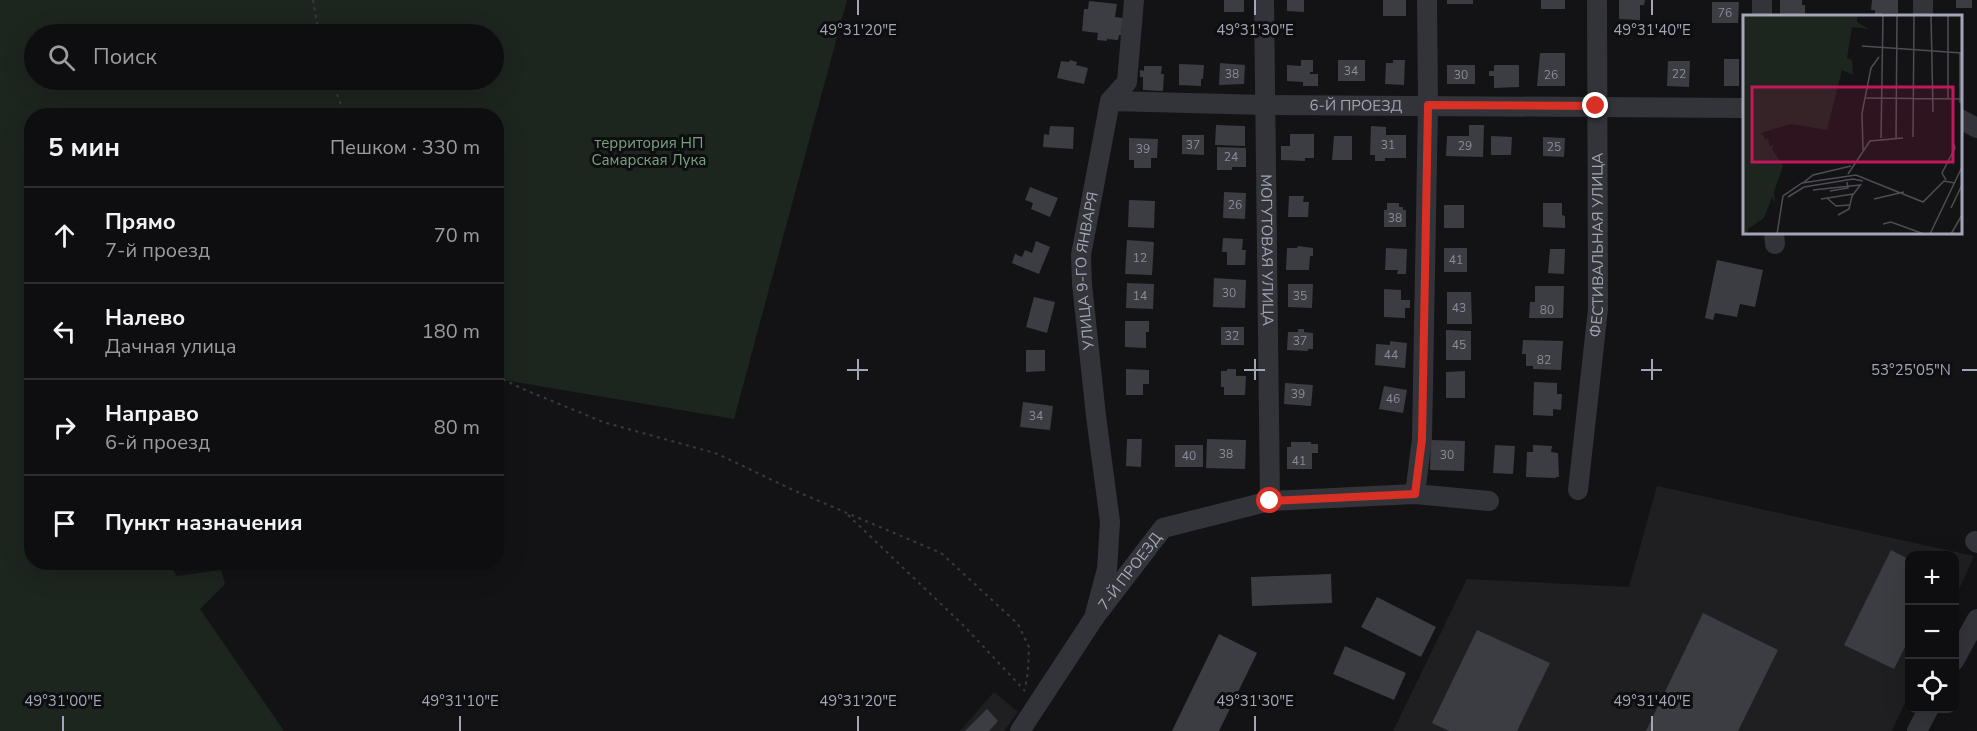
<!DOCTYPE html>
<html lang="ru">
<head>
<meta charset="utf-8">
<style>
	body { margin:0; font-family:"Nunito Sans",sans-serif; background:#171719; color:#f1f3f6 }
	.controls { position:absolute; right:18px; bottom:18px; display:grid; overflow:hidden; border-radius:12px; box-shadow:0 6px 24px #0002 }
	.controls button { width:54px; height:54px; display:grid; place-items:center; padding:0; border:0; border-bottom:2px solid #2e2e30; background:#0e0e10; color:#f1f3f6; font:30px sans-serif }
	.stop { position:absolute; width:18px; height:18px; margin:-14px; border:4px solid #d93025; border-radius:50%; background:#fff }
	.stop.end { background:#d93025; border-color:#fff; box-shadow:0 2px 6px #0008 }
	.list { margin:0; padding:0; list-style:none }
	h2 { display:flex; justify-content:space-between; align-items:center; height:78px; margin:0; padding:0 24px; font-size:26px }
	h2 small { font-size:20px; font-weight:400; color:#9b9c9f }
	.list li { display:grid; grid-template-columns:39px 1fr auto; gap:18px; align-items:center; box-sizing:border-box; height:96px; padding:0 24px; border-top:2px solid #2e2e30 }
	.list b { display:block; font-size:22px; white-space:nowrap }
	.list p { margin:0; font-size:20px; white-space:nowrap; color:#9b9c9f }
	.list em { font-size:20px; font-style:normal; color:#9b9c9f }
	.icon { flex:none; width:33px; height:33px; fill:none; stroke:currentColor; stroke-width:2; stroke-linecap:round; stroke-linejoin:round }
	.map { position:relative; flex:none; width:1977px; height:731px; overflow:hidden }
	.search { position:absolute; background:#0e0e10; box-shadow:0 6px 24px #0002; left:24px; top:24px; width:480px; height:66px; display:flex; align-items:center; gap:15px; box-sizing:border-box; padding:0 21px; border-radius:33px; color:#9b9c9f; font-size:22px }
	.panel { position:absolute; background:#0e0e10; box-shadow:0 6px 24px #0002; left:24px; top:108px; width:480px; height:462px; border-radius:24px }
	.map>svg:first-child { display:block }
	.built { fill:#1f1f22 }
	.green { fill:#1d251f; fill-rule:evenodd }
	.building { fill:#3c3d42 }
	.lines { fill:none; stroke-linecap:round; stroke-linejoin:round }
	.path { stroke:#393a41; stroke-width:2; stroke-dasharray:3 4.5; stroke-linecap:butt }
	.minor { stroke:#33343a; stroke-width:20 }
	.route { stroke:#d93025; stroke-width:8 }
	.ticks { fill:none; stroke:#a3a6b6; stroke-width:2 }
	.labels { text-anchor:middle; stroke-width:6; stroke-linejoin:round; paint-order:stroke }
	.number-label { font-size:12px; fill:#898c99 }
	.street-label { font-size:15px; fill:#a3a6b6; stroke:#0e0e10 }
	.park-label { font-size:15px; fill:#79a281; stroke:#0e0e10 }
	.inset-road { fill:none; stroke:#4d4e55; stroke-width:1.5 }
	.view { fill:#c2185b; fill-opacity:0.15; stroke:#c2185b; stroke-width:3 }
	.inset-edge { fill:none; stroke:#a3a6b6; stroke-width:3 }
	.ticks-label { font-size:15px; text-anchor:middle; fill:#a3a6b6; stroke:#0e0e10; stroke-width:6; stroke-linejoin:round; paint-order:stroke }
</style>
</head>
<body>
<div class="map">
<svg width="1977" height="731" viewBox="0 0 1977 731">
	<rect width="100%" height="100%" fill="#131315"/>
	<g class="built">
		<path d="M1657,486l317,70 -19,43 -1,-43h-44l-1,138 -17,37h-499l74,-152 162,8z"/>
		<path d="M994,692l24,20 -14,19h-44z"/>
	</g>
	<path class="green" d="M0,0h847l-113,419 -237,-40 -1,-263h-464v446l136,1 9,13 44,-6 4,14 -25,25 84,122h-284zM34,34h460v46h-460z"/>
	<g class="building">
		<rect x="1224" y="0" width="20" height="12"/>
		<path d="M1287,0h17v12l-17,-1z"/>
		<rect x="1383" y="0" width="23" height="16"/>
		<rect x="1447" y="0" width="26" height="4"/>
		<rect x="1541" y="0" width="24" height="9"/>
		<path d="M1619,0h26l-1,5h-4v15l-21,-1z"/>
		<path d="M1780,0h22v5h3v10h-25z"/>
		<path d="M1872,0h26v13h-16v2h-7v-5h-4z"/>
		<rect x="1956" y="0" width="16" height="8"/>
		<path d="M1089,1l28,3 -2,13 8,1 -2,17h-2l-1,5 -11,-1v2l-10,-1 1,-7 -16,-2 2,-22h4z"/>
		<path d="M1712,2h27l-1,21h-26z"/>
		<path d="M1540,53h25v33h-28z"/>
		<rect x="1724" y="59" width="15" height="27"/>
		<path d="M1070,60l7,2 -1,3 12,3 -4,16 -27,-6 4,-17 8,1z"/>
		<path d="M1301,60h12v12h-3v2h8v12h-15v-4l-16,-1v-16l14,1z"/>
		<rect x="1338" y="60" width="27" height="21"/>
		<path d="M1393,60h12l-1,25 -19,-1 1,-21h7z"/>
		<path d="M1668,61h22l-1,26 -22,-1z"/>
		<path d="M1220,63l25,2 -1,19 -25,1z"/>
		<path d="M1179,64l25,1 -1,14h-2v7l-22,-1z"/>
		<rect x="1447" y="65" width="28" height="19"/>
		<path d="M1494,65h25v22l-25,1v-12h-5v-5h5z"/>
		<path d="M1144,66h18l-1,8h3l-1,17 -20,-1v-13h-3v-7l4,1z"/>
		<path d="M1216,125l29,1v20l-30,-1z"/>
		<path d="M1469,125h15l-1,32 -37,-1 1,-20h22z"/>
		<path d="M1050,126l24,1 -1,22 -30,-2 1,-13 5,1z"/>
		<path d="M1371,126l15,1v8h20v23h-21v3h-10v-6h-5z"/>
		<path d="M1290,134h24v24h-9v3l-24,-1v-14h9z"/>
		<path d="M1182,135h22v20l-22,-1z"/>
		<path d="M1334,136h18v24h-20z"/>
		<path d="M1491,136l21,1 -1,18h-20z"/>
		<path d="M1543,137l22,1 -1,19 -21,-1z"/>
		<path d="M1129,138l29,1 -1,19h-6v10h-17v-8h-5z"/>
		<path d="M1217,147l29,1v19h-14v3h-15z"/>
		<path d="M1030,187l28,11 -8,19 -19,-8 2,-6 -8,-3z"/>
		<path d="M1224,192l22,1 -1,26 -22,-1z"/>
		<path d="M1289,196h15l-1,6h6l-1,15h-20z"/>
		<path d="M1129,200l26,1 -1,27 -26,-1z"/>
		<path d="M1387,203h12v4h4v3h3v17h-22v-17h3z"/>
		<path d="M1543,203h19v12l3,1v12l-22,-1z"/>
		<rect x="1444" y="205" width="20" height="23"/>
		<path d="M1223,238l20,1 -1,11h4l-1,15h-18v-13h-5z"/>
		<path d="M1127,240l27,2 -2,33 -27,-1z"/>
		<path d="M1036,241l14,6 -11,27 -27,-11 3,-9 7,3 3,-7 7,3z"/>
		<path d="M1298,246l15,2v8h-3l-1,14h-23l1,-22h10z"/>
		<path d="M1386,248l21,1 -1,25h-9l1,-4h-13z"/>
		<rect x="1444" y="248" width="23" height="24"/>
		<path d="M1550,249h15l-1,25 -16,-1z"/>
		<path d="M1717,260l46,10 -8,37 -15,-3 -3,13 -22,-4 -2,7 -8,-2z"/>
		<path d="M1214,278l32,2 -1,28 -32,-1z"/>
		<path d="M1127,283l27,1 -1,25 -27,-1z"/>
		<path d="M1288,284h25l-1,24 -24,-1z"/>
		<path d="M1535,286h29l-1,32h-34l1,-16h5z"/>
		<path d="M1384,289l17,1v10h9v8h-5v10l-21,-1z"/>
		<path d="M1447,292h24l1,32h-25z"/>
		<path d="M1034,297l21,5 -8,31 -21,-6z"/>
		<path d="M1125,321h24v11h-3v16l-21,-1z"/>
		<rect x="1221" y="327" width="23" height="18"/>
		<path d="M1298,329h6v3l9,1v16h-5v2l-21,-1 1,-18h10z"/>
		<path d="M1446,330l25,1v29h-25z"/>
		<path d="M1523,340l40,1 -2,29 -28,-1v-3h-7v-12h-4z"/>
		<path d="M1390,341l17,2 -2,25 -30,-3 1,-21 14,1z"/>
		<path d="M1026,350h19v21l-19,1z"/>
		<path d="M1126,369l23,1v14h-6v11h-17z"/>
		<path d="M1227,369h9v7h10l-1,19h-21v-8h-3v-16h6z"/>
		<path d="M1465,371v27h-19v-26z"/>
		<path d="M1534,382l23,1v11h5l-1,16 -8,-1v7l-20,-1z"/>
		<path d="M1285,383l28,2 -2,21 -27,-2z"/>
		<path d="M1384,386l23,4 -4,23 -24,-4z"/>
		<path d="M1023,402l30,4 -3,24 -30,-3z"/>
		<path d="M1127,439h15l-1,28 -15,-1z"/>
		<path d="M1207,439l39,1 -1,29 -39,-1z"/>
		<path d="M1431,440l34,1 -1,30 -34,-1z"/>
		<path d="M1291,442h20v2h7v9h-6v16h-25v-22h4z"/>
		<rect x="1175" y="445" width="28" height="22"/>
		<path d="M1495,445l20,1 -2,28 -20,-1z"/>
		<path d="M1533,445l19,1 -1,6 7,1 1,24h-3v1l-30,-1 1,-25h6z"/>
		<path d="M1891,550l19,10v77l-16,32 -50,-24z"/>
		<path d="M1331,574l1,29 -80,3 -1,-29z"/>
		<path d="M1377,597l59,30 -15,30 -60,-30z"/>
		<path d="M1703,613l75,37 -40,81h-92z"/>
		<path d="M1477,630l73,33 -33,68h-68l-17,-8z"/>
		<path d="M1219,634l38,19 -38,78h-47z"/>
		<path d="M1345,646l61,27 -12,27 -61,-26z"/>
		<path d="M987,709l11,12 -9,10h-24z"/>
	</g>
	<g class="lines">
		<g class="path">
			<path d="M313,0l6,34"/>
			<path d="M332,80l13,36"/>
			<path d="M496,376l27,13 80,33 115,32 75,36 148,63 77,71 11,23 -1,24 -3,18"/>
			<path d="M848,515l116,111 61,65"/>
		</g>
		<g class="minor">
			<path id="s1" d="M1264,0l6,501"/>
			<path d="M1762,0v16"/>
			<path d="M1923,0v16"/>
			<path id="s2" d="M1110,101l156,4 478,3"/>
			<path d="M1960,119l17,9"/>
			<path d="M1774,232l1,12"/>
			<path id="s3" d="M1578,490l20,-181 -1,-309"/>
			<path d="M1415,494l7,-55 6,-334 -1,-105"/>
			<path d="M1975,541l2,2"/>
			<path id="s4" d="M1094,618l13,-49 3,-47 -14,-106 -14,-132 -1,-29 29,-154 17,-19 7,-82"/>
			<path d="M1954,661l23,-42"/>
			<path id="s5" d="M1020,731l74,-113 69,-90 107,-27 145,-7 74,7"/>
			<path d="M1917,731l12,-23"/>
		</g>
	</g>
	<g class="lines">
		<path class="route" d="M1270,501l145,-7 7,-55 6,-334 168,1"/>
	</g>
	<path class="ticks" d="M858,0v15M1255,0v15M1652,0v15M858,359v21M1255,359v21M1652,359v21M847,370h21M1244,370h21M1641,370h21M1962,370h15M63,716v15M460,716v15M858,716v15M1255,716v15M1652,716v15"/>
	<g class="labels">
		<g class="number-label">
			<text x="1725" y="17">76</text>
			<text x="1351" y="75">34</text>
			<text x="1232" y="78">38</text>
			<text x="1679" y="78">22</text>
			<text x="1461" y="79">30</text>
			<text x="1551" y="79">26</text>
			<text x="1193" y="149">37</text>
			<text x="1388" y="149">31</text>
			<text x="1465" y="150">29</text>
			<text x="1554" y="151">25</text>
			<text x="1143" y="153">39</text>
			<text x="1231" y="161">24</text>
			<text x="1235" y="209">26</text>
			<text x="1395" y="222">38</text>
			<text x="1140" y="262">12</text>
			<text x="1456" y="264">41</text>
			<text x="1229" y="297">30</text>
			<text x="1140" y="300">14</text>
			<text x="1300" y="300">35</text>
			<text x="1459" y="312">43</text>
			<text x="1547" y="314">80</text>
			<text x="1232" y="340">32</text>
			<text x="1300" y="345">37</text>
			<text x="1459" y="349">45</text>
			<text x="1391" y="359">44</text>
			<text x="1544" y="364">82</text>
			<text x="1298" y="398">39</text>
			<text x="1393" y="403">46</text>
			<text x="1036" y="420">34</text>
			<text x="1226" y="458">38</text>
			<text x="1447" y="459">30</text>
			<text x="1189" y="460">40</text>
			<text x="1299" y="465">41</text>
		</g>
		<g class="street-label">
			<text dy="5" stroke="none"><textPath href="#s2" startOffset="246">6-Й ПРОЕЗД</textPath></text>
			<text dy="5" stroke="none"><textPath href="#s3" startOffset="246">ФЕСТИВАЛЬНАЯ УЛИЦА</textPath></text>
			<text dy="5" stroke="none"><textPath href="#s1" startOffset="250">МОГУТОВАЯ УЛИЦА</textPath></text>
			<text dy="5" stroke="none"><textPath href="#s4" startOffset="351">УЛИЦА 9-ГО ЯНВАРЯ</textPath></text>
			<text dy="5" stroke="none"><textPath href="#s5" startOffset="194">7-Й ПРОЕЗД</textPath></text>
		</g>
		<g class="park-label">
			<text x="649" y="148">территория НП<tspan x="649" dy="17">Самарская Лука</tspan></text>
		</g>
	</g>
	<g transform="translate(1743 15)">
		<rect width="219" height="219" fill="#131315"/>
		<path d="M0,0h114v7l12,7 -17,-2 -5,31 5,2 1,15 -11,-5 -15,60 -36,-6 -30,9 5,7 1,-3 3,9 4,-1 -2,4 11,17 -9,26 1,12 -3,-7 -8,21 -16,11v5l-5,-2z" fill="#1d251f"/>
		<path class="inset-road" d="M188,0l2,97M119,31l100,7M123,83l96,1M205,83v-83M217,88v-51M170,122l1,-122M138,123l2,-123M153,123l1,-123M120,135l-1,-37 9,-45 8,-11M105,159l22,-33 33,-3M203,165l-4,-7 13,-25 -2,-6M60,168l10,-8 38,-9M70,175l47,-5M87,176l18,-3 -1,-6M45,182l16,-10 49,-8 10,2M84,183l9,8 13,-1M78,184l32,-5M131,184l30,-7M208,193l11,-23M95,200l11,-6 3,-13 9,-12M140,209l8,-2 33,12M34,219l6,-38 19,-13 54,-8 67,27 21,-21 11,2M187,219l32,-67M208,219l11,-19"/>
		<path class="view" d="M9,72h201v75h-201z"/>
		<rect width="219" height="219" class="inset-edge"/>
	</g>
	<g class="ticks-label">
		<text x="858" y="35">49°31'20"E</text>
		<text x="1255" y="35">49°31'30"E</text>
		<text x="1652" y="35">49°31'40"E</text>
		<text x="1911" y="375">53°25'05"N</text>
		<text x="63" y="706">49°31'00"E</text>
		<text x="460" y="706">49°31'10"E</text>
		<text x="858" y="706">49°31'20"E</text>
		<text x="1255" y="706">49°31'30"E</text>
		<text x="1652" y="706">49°31'40"E</text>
	</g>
</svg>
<div class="controls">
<button>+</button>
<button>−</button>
<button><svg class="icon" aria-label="locate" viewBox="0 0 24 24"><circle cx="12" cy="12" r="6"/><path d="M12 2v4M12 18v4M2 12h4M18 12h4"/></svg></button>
</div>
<div class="stop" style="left:1270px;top:501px"></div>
<div class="stop end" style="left:1596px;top:106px"></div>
<div class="search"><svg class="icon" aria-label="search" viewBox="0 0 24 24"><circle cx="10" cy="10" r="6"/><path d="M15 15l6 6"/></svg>Поиск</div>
<section class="panel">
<h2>5 мин<small>Пешком · 330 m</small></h2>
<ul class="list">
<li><svg class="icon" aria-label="ahead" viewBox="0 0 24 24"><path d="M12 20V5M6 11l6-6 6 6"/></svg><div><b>Прямо</b><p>7-й проезд</p></div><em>70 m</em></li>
<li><svg class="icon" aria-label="left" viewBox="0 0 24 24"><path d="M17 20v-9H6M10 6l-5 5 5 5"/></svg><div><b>Налево</b><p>Дачная улица</p></div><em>180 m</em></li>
<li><svg class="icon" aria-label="right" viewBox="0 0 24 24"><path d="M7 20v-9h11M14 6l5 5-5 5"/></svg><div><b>Направо</b><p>6-й проезд</p></div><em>80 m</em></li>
<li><svg class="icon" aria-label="arrive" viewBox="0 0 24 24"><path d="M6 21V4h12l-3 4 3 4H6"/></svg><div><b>Пункт назначения</b></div></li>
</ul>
</section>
</div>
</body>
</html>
